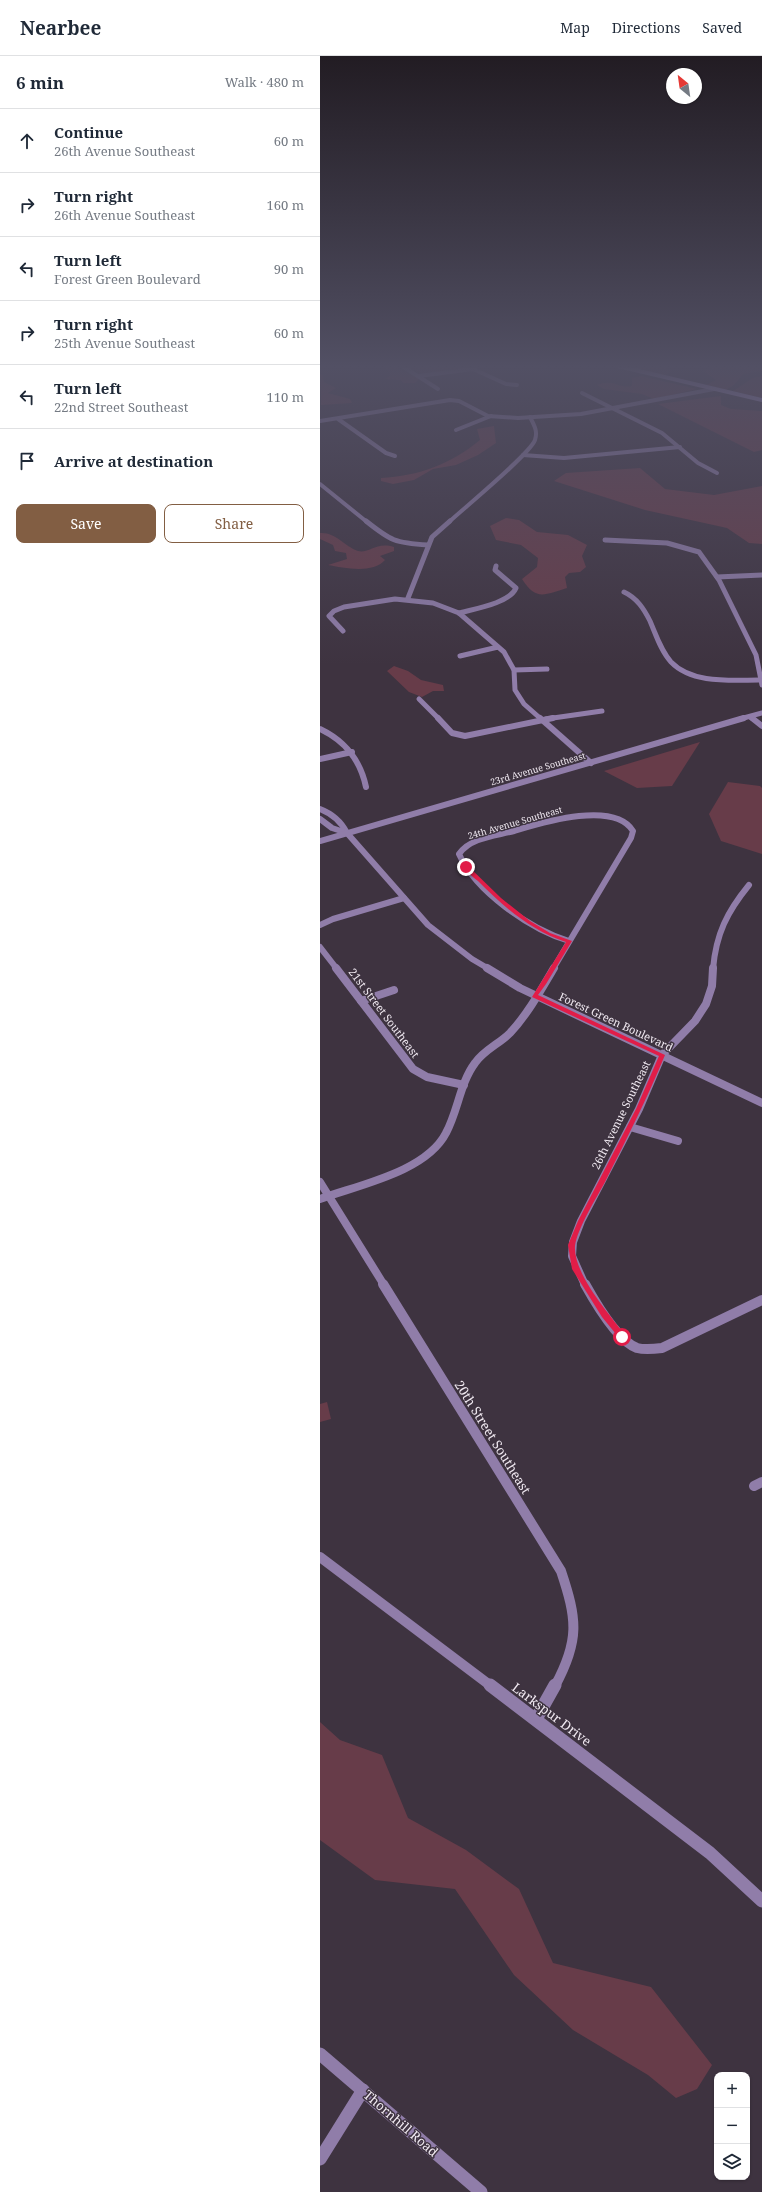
<!DOCTYPE html>
<html lang="en">
<head>
<meta charset="utf-8">
<style>
	body { margin:0; font-family:"Noto Serif",serif; background:#f2f2f3; color:#1f2937 }
	.controls { position:absolute; right:12px; bottom:12px; display:grid; overflow:hidden; border-radius:8px; box-shadow:0 1px 3px #0004 }
	.controls button { width:36px; height:36px; display:grid; place-items:center; padding:0; border:0; border-bottom:1px solid #e0e1e3; background:#fff; color:#1f2937; font:20px sans-serif }
	.compass { position:absolute; left:346px; top:12px; width:36px; height:36px; border-radius:50%; background:#fff; box-shadow:0 1px 3px #0004; rotate:331deg }
	.stop { position:absolute; width:12px; height:12px; margin:-9px; border:3px solid #e11d48; border-radius:50%; background:#fff }
	.stop.end { background:#e11d48; border-color:#fff; box-shadow:0 1px 4px #0008 }
	.list { margin:0; padding:0; list-style:none }
	h2 { display:flex; justify-content:space-between; align-items:center; height:52px; margin:0; padding:0 16px; font-size:17px }
	h2 small { font-size:13px; font-weight:400; color:#747a83 }
	.list li { display:grid; grid-template-columns:26px 1fr auto; gap:12px; align-items:center; box-sizing:border-box; height:64px; padding:0 16px; border-top:1px solid #e0e1e3 }
	.list b { display:block; font-size:15px; white-space:nowrap }
	.list p { margin:0; font-size:13px; white-space:nowrap; color:#747a83 }
	.list em { font-size:13px; font-style:normal; color:#747a83 }
	.actions { display:flex; gap:8px; padding:12px 16px }
	.actions a { flex:1; padding:9px 0; border:1px solid #825e43; border-radius:8px; text-align:center; font-size:14px; color:#825e43 }
	.actions .main { background:#825e43; color:#fff }
	.icon { flex:none; width:22px; height:22px; fill:none; stroke:currentColor; stroke-width:2; stroke-linecap:round; stroke-linejoin:round }
	.map { position:relative; flex:none; width:442px; height:2136px; overflow:hidden }
	header { display:flex; align-items:center; gap:24px; box-sizing:border-box; height:56px; padding:0 20px; background:#fff; border-bottom:1px solid #e0e1e3 }
	header strong { font-size:19px }
	nav { display:flex; gap:22px; margin-inline-start:auto; font-size:14px }
	main { display:flex }
	aside { flex:1; background:#fff }
	.map>svg:first-child { display:block }
	.green { fill:#673c49 }
	.lines { fill:none; stroke-linecap:round; stroke-linejoin:round }
	.minor-far5 { stroke:#907da9; stroke-width:4 }
	.minor-far4 { stroke:#907da9; stroke-width:5 }
	.minor-far3 { stroke:#907da9; stroke-width:6 }
	.minor-far2 { stroke:#907da9; stroke-width:8 }
	.minor-far1 { stroke:#907da9; stroke-width:10 }
	.minor { stroke:#907da9; stroke-width:13 }
	.tertiary-far1 { stroke:#907da9; stroke-width:5 }
	.tertiary { stroke:#907da9; stroke-width:6 }
	.secondary { stroke:#c1a4e9; stroke-width:4 }
	.route { fill:#e11d48 }
	.labels { text-anchor:middle; stroke-width:3; stroke-linejoin:round; paint-order:stroke }
	.far-street-label { font-size:9px; fill:#f0e9f1; stroke:#3e3340 }
	.street-label { font-size:11px; fill:#f0e9f1; stroke:#3e3340 }
	.near-street-label { font-size:13px; fill:#f0e9f1; stroke:#3e3340 }
</style>
</head>
<body>
<header>
<strong>Nearbee</strong>
<nav><a>Map</a><a>Directions</a><a>Saved</a></nav>
</header>
<main>
<aside>
<h2>6 min<small>Walk · 480 m</small></h2>
<ul class="list">
<li><svg class="icon" aria-label="ahead" viewBox="0 0 24 24"><path d="M12 20V5M6 11l6-6 6 6"/></svg><div><b>Continue</b><p>26th Avenue Southeast</p></div><em>60 m</em></li>
<li><svg class="icon" aria-label="right" viewBox="0 0 24 24"><path d="M7 20v-9h11M14 6l5 5-5 5"/></svg><div><b>Turn right</b><p>26th Avenue Southeast</p></div><em>160 m</em></li>
<li><svg class="icon" aria-label="left" viewBox="0 0 24 24"><path d="M17 20v-9H6M10 6l-5 5 5 5"/></svg><div><b>Turn left</b><p>Forest Green Boulevard</p></div><em>90 m</em></li>
<li><svg class="icon" aria-label="right" viewBox="0 0 24 24"><path d="M7 20v-9h11M14 6l5 5-5 5"/></svg><div><b>Turn right</b><p>25th Avenue Southeast</p></div><em>60 m</em></li>
<li><svg class="icon" aria-label="left" viewBox="0 0 24 24"><path d="M17 20v-9H6M10 6l-5 5 5 5"/></svg><div><b>Turn left</b><p>22nd Street Southeast</p></div><em>110 m</em></li>
<li><svg class="icon" aria-label="arrive" viewBox="0 0 24 24"><path d="M6 21V4h12l-3 4 3 4H6"/></svg><div><b>Arrive at destination</b></div></li>
</ul>
<div class="actions"><a class="main">Save</a><a>Share</a></div>
</aside>
<div class="map">
<svg width="442" height="2136" viewBox="0 0 442 2136">
	<rect width="100%" height="100%" fill="#3e3340"/>
	<g class="green">
		<path d="M55,310h20l24,13 -4,4h-11l-4,-3 -15,-1 5,-3v-5z"/>
		<path d="M89,310h73l-59,8z"/>
		<path d="M335,310h7l10,4 -8,6 -27,-8z"/>
		<path d="M394,310h48v5l-19,3 -9,11 -8,5 -20,-5 10,-5 -13,-9 12,-4z"/>
		<path d="M0,318l3,1 1,7 12,6 -8,5 22,6 2,4 -31,2z"/>
		<path d="M321,320l56,13 -43,10 -12,-5 -38,-5 -7,-4c17,-7 21,4 35,1v-8z"/>
		<path d="M442,320v22l-29,-7 20,-13z"/>
		<path d="M401,340v9l10,4 31,2v39l-8,2 -96,-48z"/>
		<path d="M174,370l2,17 -18,12 -22,10 -23,4 -19,11 -21,4 -12,-3v-3c38,-2 70,-14 99,-38l-3,-11z"/>
		<path d="M320,412l25,21 49,6 48,-9v58l-13,-1 -22,-15 -82,-18 -91,-29 12,-8z"/>
		<path d="M186,462l13,2 18,12 31,3 19,10 -5,11 4,11 -6,5 -11,1 -4,4 2,11c-23,7 -31,13 -45,-9l15,-12 1,-9 -17,-13 -25,-5 -6,-14z"/>
		<path d="M0,477c16,-1 24,13 38,18 11,3 18,-10 36,-4v4l-14,5 5,4c-12,14 -41,8 -57,5l19,-6 -1,-6 -11,-2 -2,-6 -13,-6z"/>
		<path d="M74,610l14,5 13,9 22,5 1,6h-11l-11,6 -13,-5 -22,-21z"/>
		<path d="M380,686l-28,44 -35,2 -33,-17z"/>
		<path d="M408,726l32,4 2,2v66l-41,-13 -12,-27z"/>
		<path d="M7,1346l4,17 -11,3v-18z"/>
		<path d="M0,1666l20,18 42,15 26,63 58,32 53,39 34,74 98,24 61,78 -15,24 -21,9 -28,-23 -75,-45 -59,-55 -59,-86 -80,-9 -55,-40z"/>
	</g>
	<g class="lines">
		<g class="minor-far5">
			<path d="M82,310l36,23"/>
			<path d="M308,312l14,-2"/>
			<path d="M99,320l54,-7 33,15 11,1"/>
			<path d="M262,337l80,40 36,30 19,10"/>
			<path d="M18,363l48,34 9,3"/>
			<path d="M0,365l130,-21 9,1 29,15 30,2 63,-4 133,-25"/>
			<path d="M136,374l35,-14"/>
			<path d="M203,399l41,3 116,-11"/>
			<path d="M0,428l47,38"/>
			<path d="M129,466c15,-14 81,-68 86,-82 3,-9 -1,-15 -5,-23"/>
		</g>
		<g class="minor-far4">
			<path d="M46,465c25,20 29,22 62,24"/>
			<path d="M285,484l62,3 32,9 20,28 37,75 6,30"/>
			<path d="M397,521l45,-2"/>
			<path d="M304,536c13,6 20,17 26,29 6,14 11,30 21,41 21,22 60,18 88,18"/>
			<path d="M88,542l24,-61 18,-16"/>
			<path d="M139,557c15,-4 51,-10 57,-25l-21,-18 1,-4"/>
			<path d="M23,575l-14,-15 5,-5 10,-4 51,-8 38,4 26,10 45,39 10,18 1,20 9,14 17,15"/>
			<path d="M140,600l38,-9"/>
			<path d="M194,614l33,-1"/>
			<path d="M99,643l20,20"/>
			<path d="M430,661l3,2"/>
			<path d="M226,663l56,-8"/>
		</g>
		<g class="minor-far3">
			<path d="M118,662l14,15 13,3 88,-18"/>
			<path d="M220,662l51,45"/>
			<path d="M432,662l10,8"/>
			<path d="M0,673c25,12 40,30 46,58"/>
			<path d="M0,703l32,-7"/>
			<path d="M0,753c13,5 21,12 27,24l81,92 44,34 17,10"/>
			<path d="M0,763l12,9 15,5"/>
			<path d="M0,869l13,-6 71,-21"/>
			<path d="M0,891l17,22"/>
			<path d="M233,913l78,-131 2,-7c-19,-31 -92,-8 -119,0 -18,5 -43,6 -55,23 17,38 71,75 110,87"/>
			<path d="M393,913c3,-35 14,-57 36,-84"/>
		</g>
		<g class="minor-far2">
			<path d="M16,912l77,101 14,8 37,8"/>
			<path d="M167,912l33,20 242,115"/>
			<path d="M41,945l33,-11"/>
			<path d="M310,1071l48,14"/>
			<path d="M0,1126l64,103"/>
			<path d="M0,1143c38,-14 106,-27 126,-66 12,-22 14,-50 29,-70 9,-13 24,-19 35,-30 17,-18 31,-43 44,-65"/>
			<path d="M265,1229l-13,-29 1,-14 8,-21 58,-112 23,-54 33,-34 11,-17 6,-18 1,-18"/>
		</g>
		<g class="minor-far1">
			<path d="M63,1228l178,287c16,48 19,69 -6,115"/>
			<path d="M265,1228c10,18 33,57 52,64 8,2 17,1 25,0l100,-48"/>
			<path d="M434,1430l8,-4"/>
			<path d="M0,1501l171,129"/>
		</g>
		<g class="minor">
			<path d="M170,1629l220,168 52,48"/>
			<path d="M216,1663l19,-34"/>
			<path d="M0,1998l161,138"/>
			<path d="M0,2103l43,-69"/>
		</g>
		<path class="tertiary-far1" d="M420,663l22,-6"/>
		<path class="tertiary" d="M0,785l424,-123"/>
		<path class="secondary" d="M298,310l144,34"/>
	</g>
	<linearGradient id="sky" x2="0" y2="1"><stop stop-color="#221c23"/><stop offset="0.51" stop-color="#525064"/><stop offset="1" stop-color="#525064" stop-opacity="0"/></linearGradient>
	<rect width="442" height="609" fill="url(#sky)"/>
	<path class="route" d="M144,810h4l33,32 29,23 20,12 22,8 -26,43 -8,11 127,60c-18,44 -39,85 -60,127 -8,15 -28,47 -30,64 -2,27 34,68 50,89v4h-5l-18,-22 -30,-48 -4,-24 10,-24 58,-112 23,-53 -127,-59 34,-55c-36,-12 -62,-35 -88,-61 -5,-4 -13,-10 -14,-15z"/>
	<g class="labels">
		<g class="far-street-label">
			<text transform="translate(218 713) rotate(-16)" y="3">23rd Avenue Southeast</text>
			<text transform="translate(195 767) rotate(-16)" y="3">24th Avenue Southeast</text>
		</g>
		<g class="street-label">
			<text transform="translate(64 957) rotate(53)" y="4">21st Street Southeast</text>
			<text transform="translate(296 966) rotate(25)" y="4">Forest Green Boulevard</text>
			<text transform="translate(301 1059) rotate(-64)" y="4">26th Avenue Southeast</text>
		</g>
		<g class="near-street-label">
			<text transform="translate(173 1381) rotate(58)" y="5">20th Street Southeast</text>
			<text transform="translate(232 1658) rotate(37)" y="5">Larkspur Drive</text>
			<text transform="translate(81 2067) rotate(41)" y="5">Thornhill Road</text>
		</g>
	</g>
</svg>
<div class="controls">
<button>+</button>
<button>−</button>
<button><svg class="icon" aria-label="layers" viewBox="0 0 24 24"><path d="M12 4l9 5-9 5-9-5zM3 14l9 5 9-5"/></svg></button>
</div>
<svg class="compass" viewBox="-18 -18 36 36"><path d="M0-13l5 13h-10z" fill="#e53935"/><path d="M0 13l5-13h-10z" fill="#747a83"/></svg>
<div class="stop" style="left:302px;top:1281px"></div>
<div class="stop end" style="left:146px;top:811px"></div>
</div>
</main>
</body>
</html>
